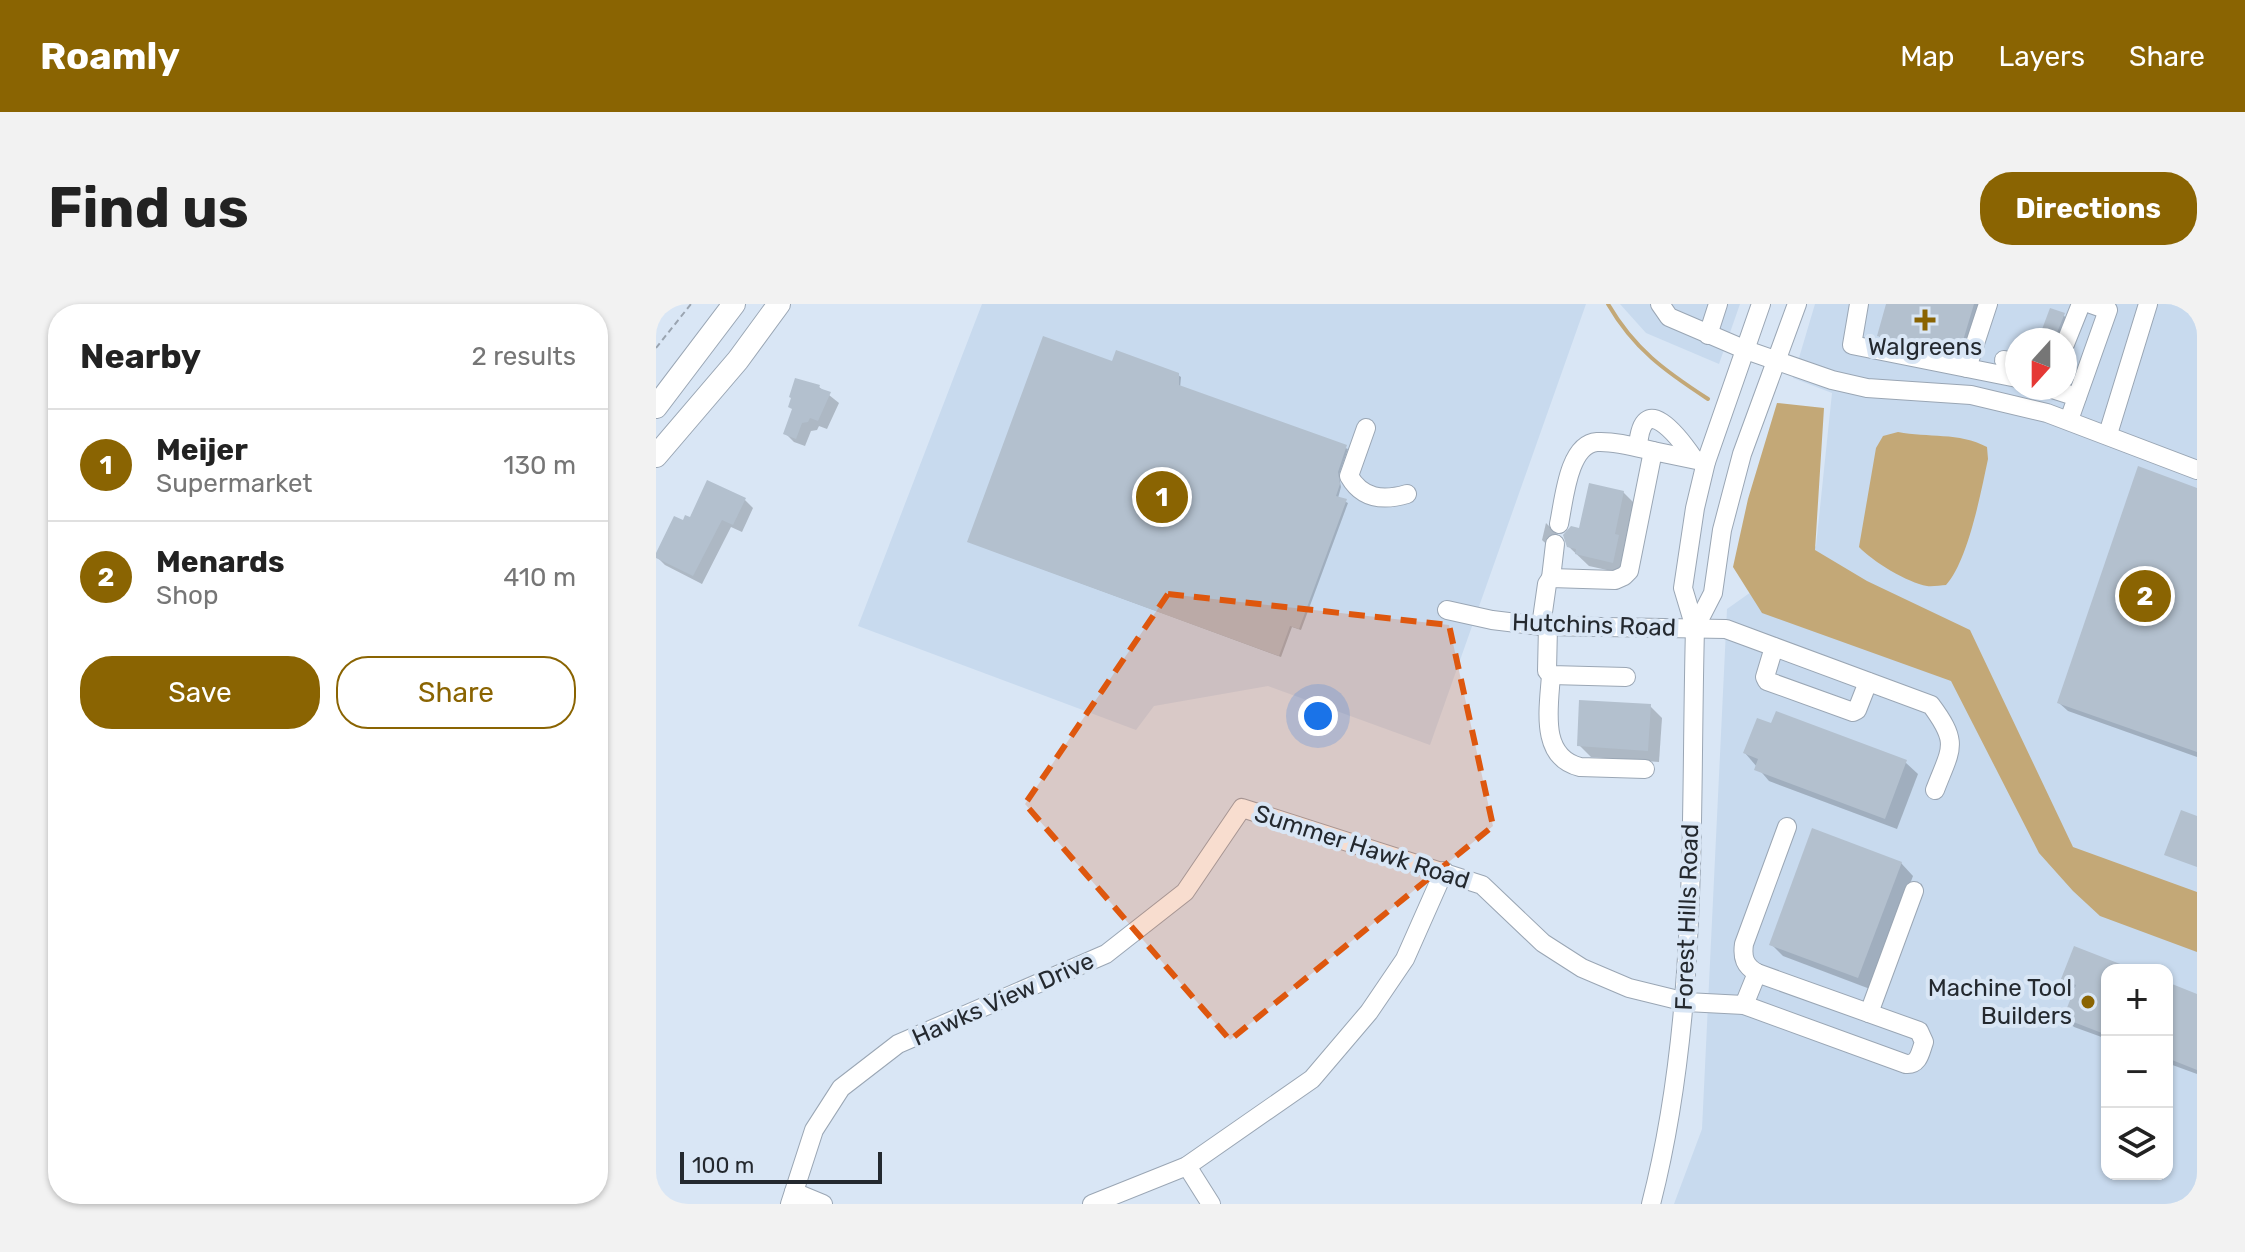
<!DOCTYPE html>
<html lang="en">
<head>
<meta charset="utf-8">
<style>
	body { margin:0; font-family:Rubik,sans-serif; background:#f2f2f2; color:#222 }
	.controls { position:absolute; right:24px; bottom:24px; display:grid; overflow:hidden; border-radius:16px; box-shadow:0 2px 6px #0004 }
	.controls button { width:72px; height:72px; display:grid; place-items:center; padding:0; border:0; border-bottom:2px solid #e0e0e0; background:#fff; color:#222; font:40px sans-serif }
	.compass { position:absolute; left:1349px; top:24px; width:72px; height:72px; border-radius:50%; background:#fff; box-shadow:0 2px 6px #0004; rotate:201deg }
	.scale { position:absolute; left:24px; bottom:20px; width:202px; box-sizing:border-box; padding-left:8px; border:4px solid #24292f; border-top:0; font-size:22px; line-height:28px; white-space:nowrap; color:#24292f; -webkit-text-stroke:6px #d9e6f5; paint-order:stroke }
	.you { position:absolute; left:662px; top:412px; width:28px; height:28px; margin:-20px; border:6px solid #fff; border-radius:50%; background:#1a73e8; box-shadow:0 0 0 12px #1a73e833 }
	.badge { display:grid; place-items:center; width:52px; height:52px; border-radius:50%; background:#8a6402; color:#fff; font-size:26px; font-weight:700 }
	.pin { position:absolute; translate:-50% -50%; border:4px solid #fff; box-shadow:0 2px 8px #0006 }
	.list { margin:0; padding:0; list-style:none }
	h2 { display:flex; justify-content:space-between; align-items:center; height:104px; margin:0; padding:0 32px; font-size:34px }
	h2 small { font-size:26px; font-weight:400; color:#767676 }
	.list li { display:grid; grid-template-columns:52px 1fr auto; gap:24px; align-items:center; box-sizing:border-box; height:112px; padding:0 32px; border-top:2px solid #e0e0e0 }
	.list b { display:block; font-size:30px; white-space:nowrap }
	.list p { margin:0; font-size:26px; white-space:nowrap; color:#767676 }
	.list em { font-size:26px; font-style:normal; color:#767676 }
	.actions { display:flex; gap:16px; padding:24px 32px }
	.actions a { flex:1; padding:18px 0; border:2px solid #8a6402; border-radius:32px; text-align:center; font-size:28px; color:#8a6402 }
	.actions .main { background:#8a6402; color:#fff }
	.icon { flex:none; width:44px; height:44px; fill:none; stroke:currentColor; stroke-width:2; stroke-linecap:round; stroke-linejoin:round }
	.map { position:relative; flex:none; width:1541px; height:900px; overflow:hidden; border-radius:32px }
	header { display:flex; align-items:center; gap:48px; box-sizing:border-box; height:112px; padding:0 40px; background:#8a6402; color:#fff }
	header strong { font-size:38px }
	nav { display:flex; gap:44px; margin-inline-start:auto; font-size:28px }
	.intro { display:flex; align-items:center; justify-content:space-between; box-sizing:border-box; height:192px; padding:0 48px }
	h1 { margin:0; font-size:56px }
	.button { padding:20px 36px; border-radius:32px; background:#8a6402; color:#fff; font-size:28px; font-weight:700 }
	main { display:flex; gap:48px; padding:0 48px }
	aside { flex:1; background:#fff; border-radius:32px; box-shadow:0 2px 6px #0004 }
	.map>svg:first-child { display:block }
	.built { fill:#c8daee; fill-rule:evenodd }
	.water { fill:#c3a877 }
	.shadow { fill:#0003 }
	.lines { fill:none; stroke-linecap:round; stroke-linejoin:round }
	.stream { stroke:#c3a877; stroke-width:4 }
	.building { fill:#b3c0ce }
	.minor-casing { stroke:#9aa6b4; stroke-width:20 }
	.major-casing { stroke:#9aa6b4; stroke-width:24 }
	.path { stroke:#9aa4b0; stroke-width:2; stroke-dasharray:6 4; stroke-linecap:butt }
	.minor { stroke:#fff; stroke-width:18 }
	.major { stroke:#fff; stroke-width:22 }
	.marked { fill:#de570e; fill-opacity:0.2; stroke:#de570e; stroke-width:6; stroke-dasharray:16 10; stroke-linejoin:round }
	.poi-dot { fill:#8a6402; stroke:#d9e6f5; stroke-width:3 }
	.labels { text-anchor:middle; stroke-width:8; stroke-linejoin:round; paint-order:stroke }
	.poi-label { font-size:24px; fill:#24292f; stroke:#d9e6f5 }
	.street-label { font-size:24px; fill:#24292f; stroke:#d9e6f5 }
</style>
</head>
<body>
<header>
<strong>Roamly</strong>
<nav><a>Map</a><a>Layers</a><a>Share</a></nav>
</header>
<div class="intro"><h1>Find us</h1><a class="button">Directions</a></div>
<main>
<aside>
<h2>Nearby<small>2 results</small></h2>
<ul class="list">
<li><span class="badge">1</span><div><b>Meijer</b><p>Supermarket</p></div><em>130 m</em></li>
<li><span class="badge">2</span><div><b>Menards</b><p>Shop</p></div><em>410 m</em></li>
</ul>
<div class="actions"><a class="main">Save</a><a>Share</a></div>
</aside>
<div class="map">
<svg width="1541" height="900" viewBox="0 0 1541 900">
	<rect width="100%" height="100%" fill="#d9e6f5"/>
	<g class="built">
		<path d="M326,0h604l-156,441 -162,-59 -114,20 -18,24 -278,-104z"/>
		<path d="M964,0h120l-21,60 -73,-31z"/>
		<path d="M1159,0h376l6,2v898h-523l28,-75 25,-520 89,-63 16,-153 -39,-15zM1361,36h48v48h-48zM1451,666h60v204h-60z"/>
	</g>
	<g class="water">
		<path d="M1121,99l47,5 -9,142 52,31 103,49 103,217 124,45v60l-97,-36 -27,-25 -34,-38 -88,-172 -189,-68 -29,-46 15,-68z"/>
		<path d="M1242,128c30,6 61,0 89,15l1,12c-7,33 -20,102 -42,126 -5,0 -14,2 -19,1 -19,-3 -55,-25 -68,-39l17,-99 7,-12z"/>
	</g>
	<g class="shadow">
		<path d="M1232,0h94l-14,58 -80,-17 -9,-9z"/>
		<path d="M1407,11l9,8 -7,17h-24z"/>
		<path d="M457,60l65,11 3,2 -1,11 168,61 -9,26 2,12 -3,11 10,5 -47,127 -9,-3 -11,30 -309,-114z"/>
		<path d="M141,77l22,6 20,16 -12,26 -8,-3 -2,4 -6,1 -6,15 -11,-4 -9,-9 8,-23z"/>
		<path d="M1541,186v267l-129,-46 -9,-8z"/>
		<path d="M967,188l13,13 -11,69 -36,-8 -21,-20 13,-15z"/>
		<path d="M88,195l9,9 -11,24 -11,-5 -29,57 -37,-19 -9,-9 28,-33z"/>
		<path d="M890,219l13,13 3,10 -7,6 -13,-12z"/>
		<path d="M994,402l12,12 -3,44 -68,-5 -12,-12z"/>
		<path d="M1089,449l160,9 13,12 -21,55 -128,-48z"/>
		<path d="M1245,559l12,13 -43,113 -87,-33 -12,-12z"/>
		<path d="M1419,645l55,21h-23v69l-33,-12 -9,-9 11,-29 -13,-10z"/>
		<path d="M1511,680l30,12v78l-30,-11z"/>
	</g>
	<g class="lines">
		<path class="stream" d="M952,0c26,45 57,67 100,95"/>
	</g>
	<g class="building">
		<path d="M1230,0h88l-15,50 -82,-18z"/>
		<path d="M1394,4l15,5 -11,27h-16z"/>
		<path d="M387,32l69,25 4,-11 63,23v12l168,60 -9,27 2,12 -4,12 11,3 -48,130 -9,-3 -11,30 -312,-114z"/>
		<path d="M139,74l25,7 -1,3 12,4 -13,29 -8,-3 -2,4 -6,1 -6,16 -13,-5 9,-25 -4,-2 3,-9 -2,-1z"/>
		<path d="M1482,162l59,22v264l-140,-49z"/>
		<path d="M51,176l39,18 -13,27 -11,-5 -29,56 -37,-18v-5l18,-37 9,4 2,-5 5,2z"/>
		<path d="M933,179l35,8 -9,43 4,1 -6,28 -38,-9 1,-5 -9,-2 -4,-12 8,-9 8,2z"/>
		<path d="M923,396l72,4 -3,47 -71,-5z"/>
		<path d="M1120,407l131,49 -22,59 -131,-49 4,-11 -15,-6 14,-35 14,5z"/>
		<path d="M1525,506l16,6v51l-33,-12z"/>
		<path d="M1156,524l90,34 -44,116 -89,-33z"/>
		<path d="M1418,642l59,23 -26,1v65l-44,-17 13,-33 -15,-6z"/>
		<path d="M1511,678l30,12v76l-30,-12z"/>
	</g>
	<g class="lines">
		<defs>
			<g id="minor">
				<path d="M1004,0l9,13 77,33 86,30 35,8 104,7 76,18 150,57"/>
				<path d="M1203,0l-7,41 165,33"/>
				<path d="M1052,31l10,-31"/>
				<path d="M1409,40l16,-40"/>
				<path d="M1348,56l13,3"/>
				<path d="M1311,64l21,-64"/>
				<path d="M1393,84l28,9"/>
				<path d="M1413,116l39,-110 -17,-6"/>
				<path d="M710,124l-17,48c13,23 34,25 58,18"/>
				<path d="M1452,130l40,-130"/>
				<path d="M982,143c4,-59 41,-10 56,12"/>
				<path d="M903,220c5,-23 9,-80 38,-82 18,-1 39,5 56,9"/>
				<path d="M895,274l4,-34"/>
				<path d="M791,306l45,10 49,6 185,3 205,76c29,39 20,43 4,85"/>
				<path d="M885,322l6,-42 4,-6 64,2 9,-4 5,-5 24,-120 53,11"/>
				<path d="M892,322l-1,45 4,4 75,2"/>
				<path d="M1039,324l18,-35 9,-63 20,-76 55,-150"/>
				<path d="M1118,343l-9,30 2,4 86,31 4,-2 11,-28"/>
				<path d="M895,371c-2,32 -12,82 29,92l65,2"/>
				<path d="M1088,701l13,-32c-12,-7 -15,-15 -13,-29l43,-117"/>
				<path d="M1213,709l45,-122"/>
				<path d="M531,862l24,38"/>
				<path d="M138,888l29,12"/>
				<path d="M134,900l24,-74 27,-42 57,-44 208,-90 79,-62 57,-84 240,77 61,58 39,25 47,20 57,14 58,3 162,59c13,1 14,-11 18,-22l-5,-11 -162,-58"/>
				<path d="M436,900l95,-38 125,-87 57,-67 36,-53 39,-88"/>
				<path d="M995,900c48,-186 39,-385 44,-576l-12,-40 12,-80 11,-46 55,-158"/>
			</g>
			<g id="major">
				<path d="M0,103l78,-103"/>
				<path d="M0,152l82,-96 41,-56"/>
			</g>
		</defs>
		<use href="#minor" class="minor-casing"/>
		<use href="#major" class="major-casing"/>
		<path class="path" d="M0,44l35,-44"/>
		<use href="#minor" class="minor"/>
		<use href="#major" class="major"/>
	</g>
	<path class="marked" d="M512,290l281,31 44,201 -263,214 -205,-236z"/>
	<g class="poi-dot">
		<path d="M1265 4h8v8h8v8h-8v8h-8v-8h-8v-8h8z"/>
		<circle cx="1432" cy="698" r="8"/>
	</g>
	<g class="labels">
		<g class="poi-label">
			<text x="1269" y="51">Walgreens</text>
			<text x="1416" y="692" text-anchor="end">Machine Tool<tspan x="1416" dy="28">Builders</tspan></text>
		</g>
		<g class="street-label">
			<text transform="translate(938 321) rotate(2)" y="8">Hutchins Road</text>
			<text transform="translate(706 543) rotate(18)" y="8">Summer Hawk Road</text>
			<text transform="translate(1031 613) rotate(-88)" y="8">Forest Hills Road</text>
			<text transform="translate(347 695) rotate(-24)" y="8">Hawks View Drive</text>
		</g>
	</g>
</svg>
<div class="controls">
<button>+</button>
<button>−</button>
<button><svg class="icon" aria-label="layers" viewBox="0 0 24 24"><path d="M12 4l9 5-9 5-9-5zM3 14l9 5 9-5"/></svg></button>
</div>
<svg class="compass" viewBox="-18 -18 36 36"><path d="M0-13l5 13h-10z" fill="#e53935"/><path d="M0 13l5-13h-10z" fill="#767676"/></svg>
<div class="scale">100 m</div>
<div class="you"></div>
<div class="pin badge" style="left:506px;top:193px">1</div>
<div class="pin badge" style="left:1489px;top:292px">2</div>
</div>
</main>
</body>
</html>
